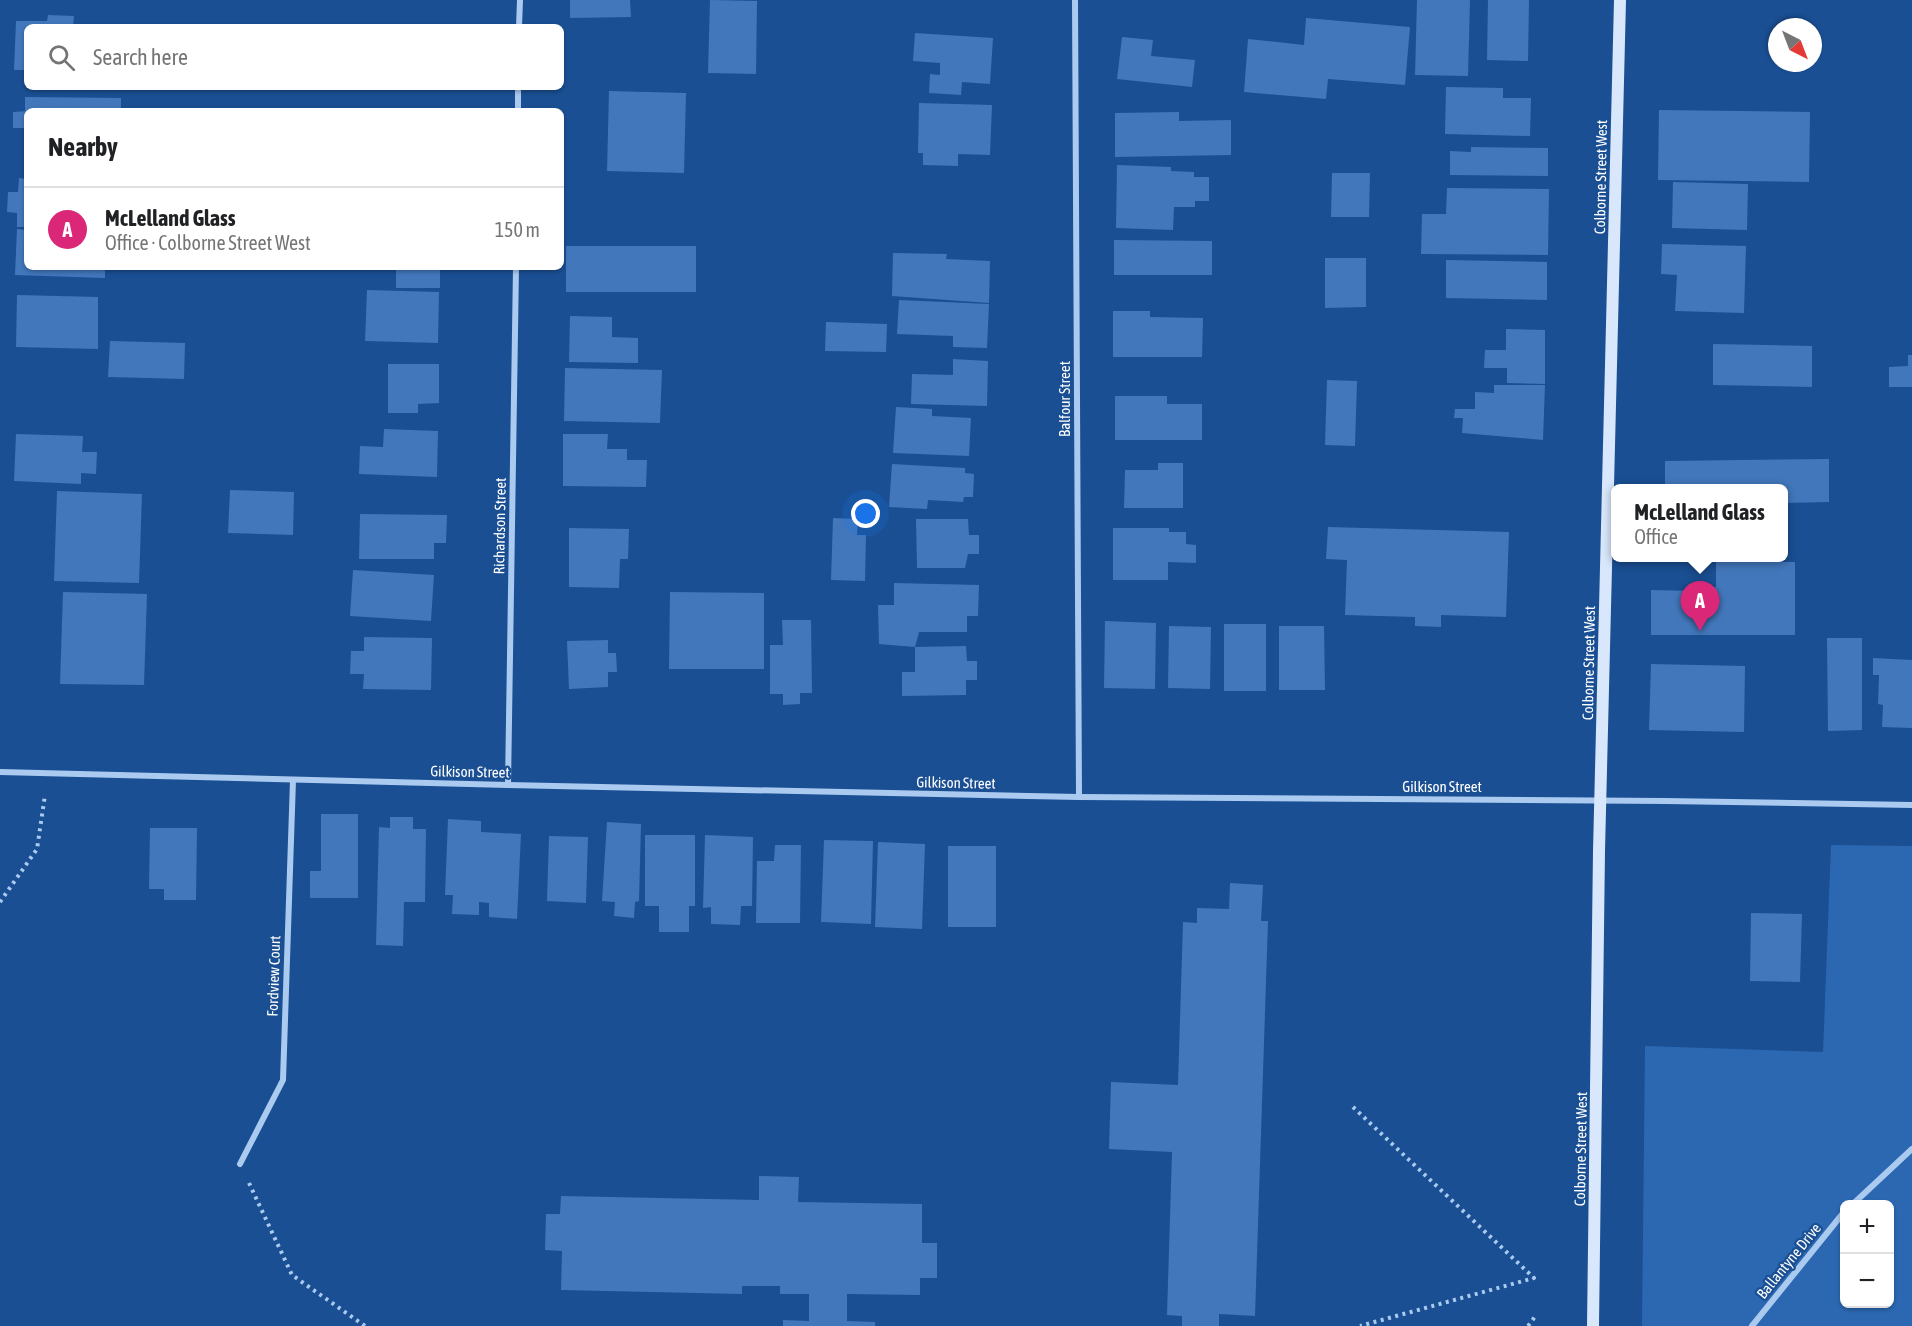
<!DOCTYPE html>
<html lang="en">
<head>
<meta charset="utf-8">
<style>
	body { margin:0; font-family:"Asap Condensed",sans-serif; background:#f2f2f2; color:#202124 }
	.controls { position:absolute; right:18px; bottom:18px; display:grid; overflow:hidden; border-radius:9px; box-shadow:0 2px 4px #0004 }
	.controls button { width:54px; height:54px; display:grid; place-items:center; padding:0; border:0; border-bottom:2px solid #e0e0e0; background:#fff; color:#202124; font:30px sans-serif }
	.compass { position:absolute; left:1768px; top:18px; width:54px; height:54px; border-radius:50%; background:#fff; box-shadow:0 2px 4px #0004; rotate:138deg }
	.you { position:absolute; left:866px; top:514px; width:21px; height:21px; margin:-15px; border:4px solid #fff; border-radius:50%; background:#1a73e8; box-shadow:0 0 0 9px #1a73e833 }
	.badge { display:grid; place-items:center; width:39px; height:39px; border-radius:50%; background:#db2777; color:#fff; font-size:20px; font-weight:700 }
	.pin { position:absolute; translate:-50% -50px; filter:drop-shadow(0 2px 3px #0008) }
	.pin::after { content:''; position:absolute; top:32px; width:21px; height:18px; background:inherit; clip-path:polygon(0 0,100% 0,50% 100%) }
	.popup { position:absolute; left:1611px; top:484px; width:177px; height:78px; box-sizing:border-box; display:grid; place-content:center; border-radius:9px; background:#fff; filter:drop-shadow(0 2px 4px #0005); font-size:20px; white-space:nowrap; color:#757577 }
	.popup b { font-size:22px; color:#202124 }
	.popup::after { content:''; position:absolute; left:50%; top:100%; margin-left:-12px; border:12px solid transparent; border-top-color:#fff }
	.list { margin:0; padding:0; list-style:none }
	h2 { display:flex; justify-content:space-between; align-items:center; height:78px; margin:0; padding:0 24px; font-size:26px }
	h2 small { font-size:20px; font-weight:400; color:#757577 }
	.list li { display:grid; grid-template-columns:39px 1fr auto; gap:18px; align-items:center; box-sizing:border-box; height:84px; padding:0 24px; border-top:2px solid #e0e0e0 }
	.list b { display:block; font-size:22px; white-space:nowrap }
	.list p { margin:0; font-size:20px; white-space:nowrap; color:#757577 }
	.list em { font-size:20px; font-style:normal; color:#757577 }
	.icon { flex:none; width:33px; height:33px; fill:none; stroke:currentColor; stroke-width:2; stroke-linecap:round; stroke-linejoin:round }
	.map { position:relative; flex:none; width:1912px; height:1326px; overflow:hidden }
	.search { position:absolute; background:#fff; box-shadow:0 2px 4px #0004; left:24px; top:24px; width:540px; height:66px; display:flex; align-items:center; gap:15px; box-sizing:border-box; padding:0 21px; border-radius:9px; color:#757577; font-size:22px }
	.panel { position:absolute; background:#fff; box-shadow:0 2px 4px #0004; left:24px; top:108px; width:540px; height:162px; border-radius:9px }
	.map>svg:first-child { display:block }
	.green { fill:#2c68b2; fill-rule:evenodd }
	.building { fill:#4277bb }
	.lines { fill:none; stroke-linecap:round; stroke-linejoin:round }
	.path { stroke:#aacaf0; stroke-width:4; stroke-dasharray:3 4.5; stroke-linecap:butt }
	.street { stroke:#aacaf0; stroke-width:6 }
	.secondary { stroke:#d8e7fb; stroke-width:12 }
	.labels { text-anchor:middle; stroke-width:4.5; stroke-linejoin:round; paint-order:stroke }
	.street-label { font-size:15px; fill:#fff; stroke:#1a4f93 }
</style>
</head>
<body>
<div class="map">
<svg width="1912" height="1326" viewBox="0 0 1912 1326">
	<rect width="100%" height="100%" fill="#1a4f93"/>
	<path class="green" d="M1831,845l81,1v480h-270l3,-280 178,6zM1844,1204h46v100h-46z"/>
	<g class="building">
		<path d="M570,0h60l1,17 -61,1z"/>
		<path d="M710,0l47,1 -1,73 -48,-1z"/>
		<path d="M1417,0h53l-2,76 -53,-1z"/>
		<path d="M1488,0h41l-1,61 -41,-1z"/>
		<path d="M48,15l26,1 -1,11h-46v43h-13l2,-49h31z"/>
		<path d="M1306,18l104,9 -5,58 -77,-6 -2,20 -82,-7 4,-53 56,6z"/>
		<path d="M915,33l78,5 -3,46 -28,-2 -1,13 -32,-2 1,-19 10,1v-12l-27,-2z"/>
		<path d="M1122,37l31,3 -2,16 44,4 -3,27 -75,-8z"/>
		<path d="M1446,87l57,1v10h28l-1,38 -85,-2z"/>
		<path d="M609,91l77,2 -2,80 -77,-2z"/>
		<path d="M25,97l96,1v13h-96z"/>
		<path d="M919,103l73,2 -2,50 -32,-1v12l-35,-1v-12h-5z"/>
		<path d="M1659,110l151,2 -1,70 -151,-2z"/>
		<path d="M27,111v31h-3v-14h-11v-16z"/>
		<path d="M1179,112v9l52,-1v35l-116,2v-44z"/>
		<path d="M1471,147l77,1v28l-98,-1v-24l21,1z"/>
		<path d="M1117,165l54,2v4l23,1v5h15v24h-14v6h-21l-1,23 -57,-2z"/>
		<path d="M1332,173h38l-1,44h-38z"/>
		<path d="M19,178l8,1v48h-10v-14l-10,-1 1,-20h10z"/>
		<path d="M1673,182l75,2 -1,46 -75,-2z"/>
		<path d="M1447,188l102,1 -1,66 -127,-1 1,-40h24z"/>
		<path d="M17,229l10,1v37h78v11l-90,-3z"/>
		<path d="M1114,240l98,1v34h-98z"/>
		<path d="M1662,244l84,2 -2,67 -69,-2 2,-36 -16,-1z"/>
		<rect x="566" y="246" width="130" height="46"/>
		<path d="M893,253l54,1 -1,5 44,2 -1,42 -97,-7z"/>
		<path d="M1325,258h41v49l-41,1z"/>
		<path d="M1446,260l101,2v38l-101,-2z"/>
		<rect x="396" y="267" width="44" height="21"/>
		<path d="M367,290l72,2 -1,51 -73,-2z"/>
		<path d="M17,295l81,2v52l-82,-2z"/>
		<path d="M899,300l90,4 -2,44 -34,-1v-11l-56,-2z"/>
		<path d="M1113,311h37v6l53,1 -1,39h-89z"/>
		<path d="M570,316l42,1v20l26,1v25l-69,-1z"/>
		<path d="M826,322l61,2 -1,28 -61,-1z"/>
		<path d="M1506,329l39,1v54l-38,-1v-15h-23l1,-18h21z"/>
		<path d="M110,341l75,2 -1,36 -76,-2z"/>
		<path d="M1713,344l99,2v41l-99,-2z"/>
		<path d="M1908,355h4v32h-23v-20l19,-1z"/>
		<path d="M953,359l35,2 -1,45 -76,-2 1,-30 41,1z"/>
		<path d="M388,364h51v39l-21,1v9h-30z"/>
		<path d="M565,368l97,2 -2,53 -96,-2z"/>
		<path d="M1327,380l30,1 -2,65 -30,-1z"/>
		<path d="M1494,385h51l-2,55 -81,-7 1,-15h-9l1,-9h20v-17l19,1z"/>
		<path d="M1115,396h52v8h35v36h-87z"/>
		<path d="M896,407l36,2v7l39,2 -2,38 -76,-3z"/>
		<path d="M384,429l54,2 -1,46 -78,-3 1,-28 23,1z"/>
		<path d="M16,434l67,2 -1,16h15l-1,22 -15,-1v11l-67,-3z"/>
		<path d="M563,434h45l-1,15h20v11h20l-1,27 -83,-1z"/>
		<path d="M1829,459v43l-45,1v-15h-119v-27z"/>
		<path d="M1158,463h25v45h-59l1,-38h33z"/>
		<path d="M892,464l73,4v5l9,1 -1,23h-9l-1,5 -35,-2 -1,9 -38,-2z"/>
		<path d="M230,490l64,2 -1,43 -65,-2z"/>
		<path d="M57,491l85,3 -3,89 -85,-2z"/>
		<path d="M360,514l87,1 -1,28h-12v16h-75z"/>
		<path d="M833,518l25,1 -1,16h9l-1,46 -34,-1z"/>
		<path d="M916,519h52l1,16h10v19h-11l-3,14h-48z"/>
		<path d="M1328,527l181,5 -3,85 -65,-2v12l-26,-1v-9l-70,-2 2,-55 -21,-1z"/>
		<path d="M569,528l60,1 -1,30h-8l-1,29 -50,-1z"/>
		<path d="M1113,528h56v4h17v12l10,1v18l-28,-1v18h-55z"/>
		<path d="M1716,562h79v73h-144v-45l46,1v-4h19z"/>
		<path d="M353,570l81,5 -3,46 -81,-5z"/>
		<path d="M894,583l85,2 -1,31h-11v16h-48l-4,15 51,-1 1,15h10v19h-11v15l-64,1v-24h13v-25l-36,-3 -1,-39h16z"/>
		<path d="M63,592l84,2 -3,91 -84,-1z"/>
		<path d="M670,592l94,1v76h-95z"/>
		<path d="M782,620h29l1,73h-12v11l-17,1v-11h-13v-49h13z"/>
		<path d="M1105,621l51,2 -1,66 -51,-1z"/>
		<rect x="1224" y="624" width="42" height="67"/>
		<path d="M1169,626l42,1 -1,62 -42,-1z"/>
		<path d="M1279,626h45l1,64h-46z"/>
		<path d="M364,637l68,1 -1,52 -68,-1 1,-15h-14l1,-23h13z"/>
		<path d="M1827,638h35v92l-34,1z"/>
		<path d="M608,640v13h8l1,19h-9v15l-39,2 -2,-48z"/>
		<path d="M1873,658l39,2v68l-30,-1 1,-22 -5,-1 1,-29h-6z"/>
		<path d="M1651,664l94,2 -1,66 -95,-2z"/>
		<path d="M321,814h37v84h-48v-27h11z"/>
		<path d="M390,817h23v12h13l-1,73h-21l-1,44 -27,-1 3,-118 11,1z"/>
		<path d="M448,819l33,2v11l40,2 -4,85 -28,-2v-14l-10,-1v13l-27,-1 1,-19h-8z"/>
		<path d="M607,822l34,2 -2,77 -4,1 -1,16 -20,-2 1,-14 -13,-1z"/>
		<path d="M150,828h47l-1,72h-32v-11h-15z"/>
		<path d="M645,835h50v71h-6v26h-30v-26h-14z"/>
		<path d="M705,835l48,2 -1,69h-11l-1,19 -29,-1v-17l-8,1z"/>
		<path d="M549,836l39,1 -2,66 -39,-2z"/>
		<path d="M824,840l49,1 -2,83 -50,-2z"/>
		<path d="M878,842l47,2 -3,85 -47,-2z"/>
		<path d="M775,845h26l-1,78h-44l1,-62h17z"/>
		<rect x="948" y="846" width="48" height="81"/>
		<path d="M1230,883l33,2 -2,36h7l-13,395 -36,-2v12h-37v-10l-15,-1 5,-163 -63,-3 2,-67 67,3 5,-163 14,1v-15l32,1z"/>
		<path d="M1751,913l51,1 -2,68 -50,-1z"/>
		<path d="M759,1176l40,1 -1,25 124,2v39h15v35h-17v17l-73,-1v27l28,1v4h-92v-6l26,1v-27h-29v-8h-38v8l-181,-4 1,-39 -17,-1 1,-36h14l1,-18 198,4z"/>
	</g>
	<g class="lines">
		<g class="path">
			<path d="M0,902l37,-53 8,-54"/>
			<path d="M1353,1107l181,171 -174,48"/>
			<path d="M249,1183l43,92 73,51"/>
			<path d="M1528,1326l9,-12"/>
		</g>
		<g class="street">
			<path d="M1075,0l4,797"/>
			<path d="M519,27l1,-27"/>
			<path d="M518,111v-24"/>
			<path d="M0,772l508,13 571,12 586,4 247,4"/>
			<path d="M508,785l8,-518"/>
			<path d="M240,1164l43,-84 10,-300"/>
			<path d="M1853,1204l59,-55"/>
			<path d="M1752,1326l92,-114"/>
		</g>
		<path class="secondary" d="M1593,1326l6,-475 21,-851"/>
	</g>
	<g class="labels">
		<g class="street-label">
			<text transform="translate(1601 177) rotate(-89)" y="5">Colborne Street West</text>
			<text transform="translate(1065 399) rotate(-90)" y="5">Balfour Street</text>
			<text transform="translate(500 526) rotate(-89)" y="5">Richardson Street</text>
			<text transform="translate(1589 663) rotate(-89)" y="5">Colborne Street West</text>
			<text transform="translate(470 772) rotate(1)" y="5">Gilkison Street</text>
			<text transform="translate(956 783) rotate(1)" y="5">Gilkison Street</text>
			<text x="1442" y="792">Gilkison Street</text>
			<text transform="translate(274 976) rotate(-88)" y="5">Fordview Court</text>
			<text transform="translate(1581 1149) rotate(-89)" y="5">Colborne Street West</text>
			<text transform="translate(1789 1261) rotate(-51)" y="5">Ballantyne Drive</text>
		</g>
	</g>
</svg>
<div class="controls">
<button>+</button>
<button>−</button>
</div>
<svg class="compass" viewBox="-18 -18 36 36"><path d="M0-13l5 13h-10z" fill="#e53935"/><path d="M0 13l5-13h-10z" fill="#757577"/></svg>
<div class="you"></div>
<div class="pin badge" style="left:1700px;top:631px">A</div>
<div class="popup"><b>McLelland Glass</b>Office</div>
<div class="search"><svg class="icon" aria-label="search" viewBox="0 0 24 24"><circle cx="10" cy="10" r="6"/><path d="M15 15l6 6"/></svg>Search here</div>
<section class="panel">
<h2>Nearby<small></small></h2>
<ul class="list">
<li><span class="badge">A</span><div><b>McLelland Glass</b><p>Office · Colborne Street West</p></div><em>150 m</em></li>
</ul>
</section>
</div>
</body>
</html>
